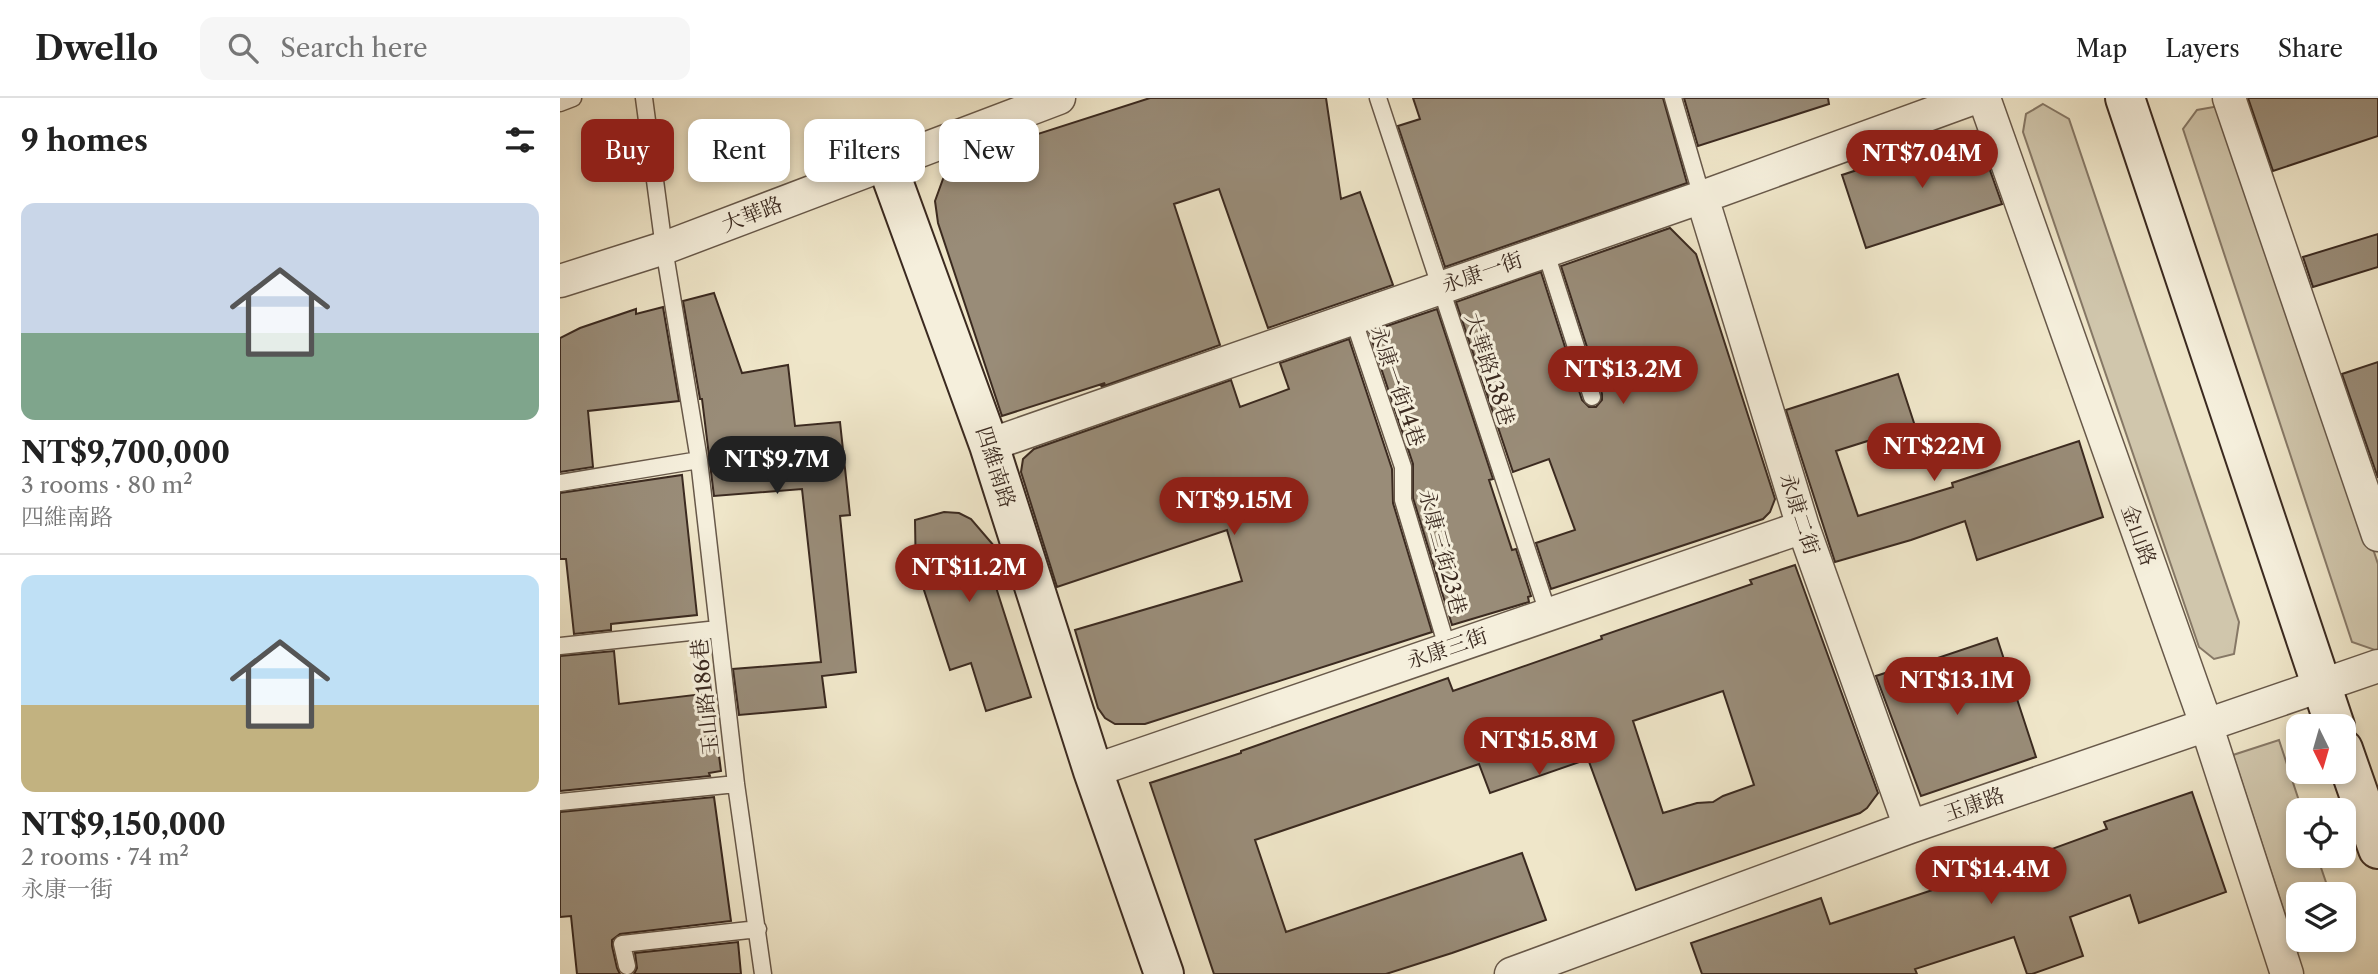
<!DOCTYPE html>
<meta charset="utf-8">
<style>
:root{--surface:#fff;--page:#f6f6f6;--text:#222;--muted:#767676;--line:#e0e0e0;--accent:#8f2418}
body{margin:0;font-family:"Libre Caslon Text","Noto Serif TC",serif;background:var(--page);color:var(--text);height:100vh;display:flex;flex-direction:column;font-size:26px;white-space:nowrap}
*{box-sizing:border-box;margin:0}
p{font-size:23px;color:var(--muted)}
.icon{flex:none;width:38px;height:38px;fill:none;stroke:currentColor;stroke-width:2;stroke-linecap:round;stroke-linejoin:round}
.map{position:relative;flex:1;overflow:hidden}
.drawer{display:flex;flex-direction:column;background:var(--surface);width:560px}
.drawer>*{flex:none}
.banner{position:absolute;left:21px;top:21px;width:665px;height:63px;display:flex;gap:14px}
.needle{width:46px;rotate:175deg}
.tools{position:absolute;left:1726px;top:616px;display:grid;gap:14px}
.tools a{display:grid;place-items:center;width:70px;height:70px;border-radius:14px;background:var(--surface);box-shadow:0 4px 10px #0003;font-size:35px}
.price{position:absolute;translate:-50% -60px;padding:0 16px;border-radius:24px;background:var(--accent);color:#fff;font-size:23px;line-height:46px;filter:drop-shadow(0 2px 4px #0008)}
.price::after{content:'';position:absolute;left:50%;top:42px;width:21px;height:16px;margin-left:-10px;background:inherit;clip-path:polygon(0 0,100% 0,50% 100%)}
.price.on{background:#222;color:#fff}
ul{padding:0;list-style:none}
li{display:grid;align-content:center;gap:14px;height:371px;padding:0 21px}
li+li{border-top:2px solid var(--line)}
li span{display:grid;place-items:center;height:217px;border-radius:14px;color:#555}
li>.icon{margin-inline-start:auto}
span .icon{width:126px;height:126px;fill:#fffc;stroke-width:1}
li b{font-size:30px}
h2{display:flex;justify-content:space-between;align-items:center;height:84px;padding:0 21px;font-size:30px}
.pill{padding:0 24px;border-radius:14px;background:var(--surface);box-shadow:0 4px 10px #0003;font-size:24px;line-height:63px}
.pill.on{background:var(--accent);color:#fff}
header{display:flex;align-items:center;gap:42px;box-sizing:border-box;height:98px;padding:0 35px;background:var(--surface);border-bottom:2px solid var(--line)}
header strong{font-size:33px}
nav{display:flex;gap:38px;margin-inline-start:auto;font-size:24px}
.search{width:490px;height:63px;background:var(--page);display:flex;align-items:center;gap:18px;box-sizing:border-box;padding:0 24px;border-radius:14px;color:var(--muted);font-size:26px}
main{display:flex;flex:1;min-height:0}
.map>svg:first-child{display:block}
.green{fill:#d0c6ac;stroke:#867866;stroke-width:2}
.building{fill:#998c78;stroke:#3b2a20;stroke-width:2;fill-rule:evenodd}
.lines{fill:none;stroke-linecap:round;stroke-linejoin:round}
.lane-casing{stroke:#68594a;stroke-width:19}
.street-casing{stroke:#68594a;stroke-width:35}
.secondary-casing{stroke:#3b2a20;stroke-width:42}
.lane{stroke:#f5efdc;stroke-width:16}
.street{stroke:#f5efdc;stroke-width:32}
.secondary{stroke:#f5efdc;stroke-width:38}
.labels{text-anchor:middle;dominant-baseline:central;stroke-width:6;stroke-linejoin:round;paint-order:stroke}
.street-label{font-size:21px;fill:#3b2a20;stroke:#f5efdc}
</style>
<header>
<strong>Dwello</strong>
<div class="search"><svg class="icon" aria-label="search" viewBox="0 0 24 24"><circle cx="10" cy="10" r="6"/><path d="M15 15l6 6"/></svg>Search here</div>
<nav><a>Map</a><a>Layers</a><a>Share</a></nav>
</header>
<main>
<section class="drawer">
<h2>9 homes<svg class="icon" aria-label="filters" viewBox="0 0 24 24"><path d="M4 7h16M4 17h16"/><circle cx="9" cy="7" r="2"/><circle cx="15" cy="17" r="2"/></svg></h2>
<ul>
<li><span style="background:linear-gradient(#c9d6e8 60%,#7fa58c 0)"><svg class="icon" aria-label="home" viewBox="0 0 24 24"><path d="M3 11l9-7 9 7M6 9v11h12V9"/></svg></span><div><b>NT$9,700,000</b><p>3 rooms · 80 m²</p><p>四維南路</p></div></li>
<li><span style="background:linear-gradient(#bfe0f5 60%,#c2b280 0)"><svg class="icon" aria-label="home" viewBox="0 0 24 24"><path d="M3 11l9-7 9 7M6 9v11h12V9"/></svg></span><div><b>NT$9,150,000</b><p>2 rooms · 74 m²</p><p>永康一街</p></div></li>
</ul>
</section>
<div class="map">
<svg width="1818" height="876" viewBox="0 0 1818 876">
<rect width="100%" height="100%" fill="#efe6c9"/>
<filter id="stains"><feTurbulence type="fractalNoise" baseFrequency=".00286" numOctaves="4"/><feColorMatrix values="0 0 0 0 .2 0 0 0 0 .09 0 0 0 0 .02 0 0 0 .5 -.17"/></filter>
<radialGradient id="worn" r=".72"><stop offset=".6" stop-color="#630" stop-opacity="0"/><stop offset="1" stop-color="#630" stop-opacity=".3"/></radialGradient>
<path class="green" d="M 1483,6 L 1509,21 L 1679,524 L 1674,556 L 1654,561 L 1639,549 L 1463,34 L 1466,16 Z
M 1659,8 L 1669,18 L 1818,466 L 1818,553 L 1792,544 L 1623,31 L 1637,12 Z
M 1719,642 L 1742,712 L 1738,712 L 1738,758 L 1757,758 L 1770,796 L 1738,796 L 1738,842 L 1774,842 L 1737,854 L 1673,657 Z"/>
<path class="building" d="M 590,0 L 766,0 L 781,101 L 800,94 L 833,187 L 708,230 L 659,91 L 614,106 L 660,247 L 541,289 L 545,285 L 442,318 L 378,125 L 375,103 L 383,81 L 392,67 L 453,44 Z
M 853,0 L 1103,0 L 1127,85 L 885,169 L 838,28 L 860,21 Z
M 1124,0 L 1268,0 L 1269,6 L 1138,48 Z
M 1688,0 L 1818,0 L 1818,38 L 1713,73 Z
M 1416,33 L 1442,106 L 1306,150 L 1282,77 Z
M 1110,130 L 1136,156 L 1215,401 L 1210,414 L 1203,421 L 991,491 L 976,445 L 1015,432 L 989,361 L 953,374 L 896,204 L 981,174 L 1022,302 L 1029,309 L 1036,309 L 1042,302 L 1042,296 L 1001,168 Z
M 1818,136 L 1818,169 L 1753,189 L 1743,159 Z
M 154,195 L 182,275 L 228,267 L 235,328 L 280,324 L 290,417 L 280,418 L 296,574 L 262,578 L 266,609 L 179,617 L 173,571 L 261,564 L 242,391 L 154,398 L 142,301 L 140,301 L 123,203 Z
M 103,209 L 119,303 L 28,313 L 33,369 L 0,374 L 0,240 L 20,230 L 76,211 L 76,216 Z
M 877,211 L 933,381 L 929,382 L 952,452 L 956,451 L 971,498 L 968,499 L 969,504 L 892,527 L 853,400 L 853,366 L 809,234 Z
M 789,241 L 832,371 L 833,405 L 872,534 L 585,626 L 555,626 L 545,620 L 538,610 L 515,532 L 682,483 L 667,432 L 497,489 L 461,374 L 463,361 L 474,351 L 671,282 L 680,309 L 729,291 L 720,265 Z
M 1818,264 L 1818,380 L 1782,276 Z
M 1338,276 L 1355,328 L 1276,353 L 1298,418 L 1393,389 L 1392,385 L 1519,343 L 1543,419 L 1417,462 L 1405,423 L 1351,442 L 1275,464 L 1226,312 Z
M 122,377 L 137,517 L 51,526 L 51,532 L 14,536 L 6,461 L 0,461 L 0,395 Z
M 384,414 L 399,415 L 411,421 L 441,456 L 447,476 L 433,480 L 471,599 L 426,613 L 411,565 L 390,572 L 361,483 L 356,484 L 355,422 Z
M 1235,467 L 1318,695 L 1307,710 L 1300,715 L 1076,792 L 1028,661 L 930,695 L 919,666 L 695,742 L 726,834 L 962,755 L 986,822 L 892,855 L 826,876 L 654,876 L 590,685 L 681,655 L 681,653 L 888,580 L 893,593 L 1042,541 L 1041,538 L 1192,486 L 1190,482 ZM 1163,593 L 1194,687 L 1163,698 L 1153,704 L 1137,705 L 1103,715 L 1073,623 Z
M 1437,540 L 1476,659 L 1361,698 L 1316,578 L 1353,566 L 1354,568 Z
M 54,553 L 59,606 L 151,595 L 161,673 L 149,675 L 150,678 L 0,693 L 0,558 Z
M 1632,694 L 1666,794 L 1579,825 L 1570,797 L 1510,819 L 1523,858 L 1472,876 L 1467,876 L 1454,839 L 1355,871 L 1357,876 L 1142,876 L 1131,845 L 1261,800 L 1270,826 L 1445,768 L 1547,731 L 1544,724 Z
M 154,699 L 171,823 L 60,836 L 52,842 L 52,848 L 57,870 L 60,876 L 17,876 L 11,818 L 0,819 L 0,714 Z
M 178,844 L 181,876 L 74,876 L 77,870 L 75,855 Z"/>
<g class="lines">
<defs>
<path id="lane" d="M 84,0 L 104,150 L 139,362 L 176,686 L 203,876
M 818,0 L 988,515
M 1113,0 L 1142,99
M 0,5 L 13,0
M 985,152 L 1032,299
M 793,220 L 843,369 L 843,402 L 887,549
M 0,385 L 139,362
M 0,548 L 158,531
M 0,704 L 176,686
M 67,868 L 62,846 L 198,831"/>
<path id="street" d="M 1424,0 L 1646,626 L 1727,876
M 1669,0 L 1818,437
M 1142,99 L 1243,429 L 1350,729
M 0,183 L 104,150 L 499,0
M 429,347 L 1142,99 L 1414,0
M 533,673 L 1243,429
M 951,876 L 1350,729 L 1818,568"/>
<path id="secondary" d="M 1565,0 L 1775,628
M 326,64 L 429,347 L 533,673 L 604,876
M 1783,651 L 1818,751"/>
</defs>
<use href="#lane" class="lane-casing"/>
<use href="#street" class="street-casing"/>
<use href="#secondary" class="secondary-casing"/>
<use href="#lane" class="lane"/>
<use href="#street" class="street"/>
<use href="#secondary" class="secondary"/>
</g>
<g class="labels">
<g class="street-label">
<text transform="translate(192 116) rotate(-21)">大華路</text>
<text transform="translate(922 174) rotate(-19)">永康一街</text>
<text transform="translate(930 271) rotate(72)">大華路138巷</text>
<text transform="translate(838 288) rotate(71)">永康一街14巷</text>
<text transform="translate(436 369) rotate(72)">四維南路</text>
<text transform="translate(1240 416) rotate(72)">永康二街</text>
<text transform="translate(1579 437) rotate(70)">金山路</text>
<text transform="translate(883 454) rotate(75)">永康三街23巷</text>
<text transform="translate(887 550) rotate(-19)">永康三街</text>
<text transform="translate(145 599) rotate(-96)">玉山路186巷</text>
<text transform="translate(1414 706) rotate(-19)">玉康路</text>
</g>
</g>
<rect width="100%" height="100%" filter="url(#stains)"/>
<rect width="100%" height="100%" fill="url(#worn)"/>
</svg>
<div class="tools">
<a><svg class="needle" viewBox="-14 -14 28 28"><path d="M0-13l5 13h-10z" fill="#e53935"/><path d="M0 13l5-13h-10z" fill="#767676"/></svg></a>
<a><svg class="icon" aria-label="locate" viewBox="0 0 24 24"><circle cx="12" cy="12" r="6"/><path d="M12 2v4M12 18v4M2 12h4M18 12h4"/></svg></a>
<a><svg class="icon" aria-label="layers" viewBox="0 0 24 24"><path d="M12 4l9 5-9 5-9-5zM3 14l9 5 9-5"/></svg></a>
</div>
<b class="price" style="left:1362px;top:92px">NT$7.04M</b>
<b class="price" style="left:1063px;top:308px">NT$13.2M</b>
<b class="price" style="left:1374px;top:385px">NT$22M</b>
<b class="price on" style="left:217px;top:398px">NT$9.7M</b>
<b class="price" style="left:674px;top:439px">NT$9.15M</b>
<b class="price" style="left:409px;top:506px">NT$11.2M</b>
<b class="price" style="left:1397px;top:619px">NT$13.1M</b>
<b class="price" style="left:979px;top:679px">NT$15.8M</b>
<b class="price" style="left:1431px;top:808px">NT$14.4M</b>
<div class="banner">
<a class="pill on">Buy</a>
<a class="pill">Rent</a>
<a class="pill">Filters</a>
<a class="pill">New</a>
</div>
</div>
</main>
